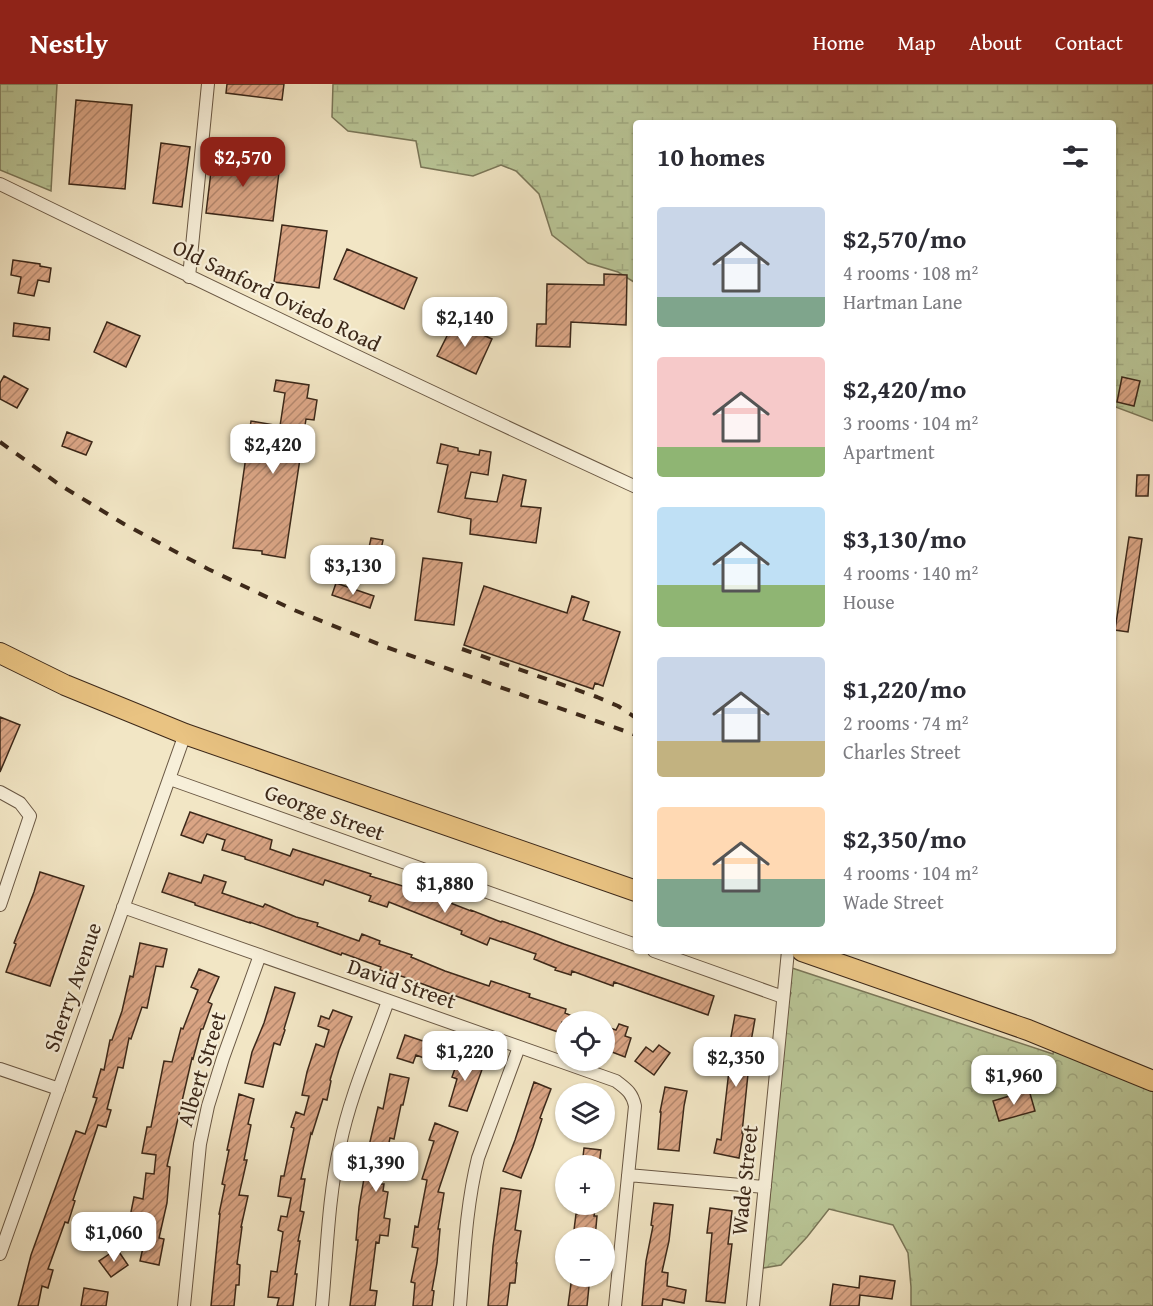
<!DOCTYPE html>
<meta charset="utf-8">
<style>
:root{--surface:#fff;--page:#f7f7f7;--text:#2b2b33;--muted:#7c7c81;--accent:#8f2418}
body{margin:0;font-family:"Gentium Book Plus",serif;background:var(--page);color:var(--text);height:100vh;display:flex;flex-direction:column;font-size:22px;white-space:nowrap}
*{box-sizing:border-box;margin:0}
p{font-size:20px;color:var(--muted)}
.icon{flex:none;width:33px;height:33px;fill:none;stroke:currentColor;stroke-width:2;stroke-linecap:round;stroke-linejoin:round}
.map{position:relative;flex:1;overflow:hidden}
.panel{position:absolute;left:633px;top:36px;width:483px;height:834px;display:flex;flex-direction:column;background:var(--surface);border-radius:6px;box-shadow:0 2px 4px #0004}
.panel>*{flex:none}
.buttons{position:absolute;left:555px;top:927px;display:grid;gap:12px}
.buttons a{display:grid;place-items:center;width:60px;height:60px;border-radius:50%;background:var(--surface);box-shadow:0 2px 4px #0004;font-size:30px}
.price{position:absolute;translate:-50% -51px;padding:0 14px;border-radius:12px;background:#fff;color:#222;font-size:20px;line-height:39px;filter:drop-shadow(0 2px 3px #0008)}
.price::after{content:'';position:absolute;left:50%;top:36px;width:18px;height:14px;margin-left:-9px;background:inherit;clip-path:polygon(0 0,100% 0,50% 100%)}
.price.on{background:var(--accent);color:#fff}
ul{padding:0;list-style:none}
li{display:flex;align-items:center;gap:18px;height:150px;padding:0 24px}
li span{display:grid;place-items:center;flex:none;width:168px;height:120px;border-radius:6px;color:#555}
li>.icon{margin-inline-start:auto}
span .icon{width:72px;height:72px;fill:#fffc;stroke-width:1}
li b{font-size:26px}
h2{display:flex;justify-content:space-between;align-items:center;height:72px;padding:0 24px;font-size:26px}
header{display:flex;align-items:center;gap:36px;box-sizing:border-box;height:84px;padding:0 30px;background:var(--accent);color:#fff}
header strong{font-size:28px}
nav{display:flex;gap:33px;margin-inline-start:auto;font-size:21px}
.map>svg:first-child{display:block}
.forest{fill:url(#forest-crowns);stroke:#7a7658;stroke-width:1.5}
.wetland{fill:url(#wetland-marsh);stroke:#7a7658;stroke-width:1.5}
.building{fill:url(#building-hatch);stroke:#3c2819;stroke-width:1.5}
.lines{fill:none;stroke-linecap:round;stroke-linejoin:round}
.minor-casing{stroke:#6a5844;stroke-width:14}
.primary-casing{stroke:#3c2819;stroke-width:22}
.minor{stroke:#f7efd9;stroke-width:12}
.primary{stroke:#e9c382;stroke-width:20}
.rail{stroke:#3c2819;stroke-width:4;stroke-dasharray:10 10;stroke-linecap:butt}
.labels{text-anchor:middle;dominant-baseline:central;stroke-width:4.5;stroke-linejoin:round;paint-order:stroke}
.street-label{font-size:22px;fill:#3c2819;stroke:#f7efd9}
</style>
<header>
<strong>Nestly</strong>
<nav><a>Home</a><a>Map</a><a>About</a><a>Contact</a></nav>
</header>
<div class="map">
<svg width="1153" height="1222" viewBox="0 0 1153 1222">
<defs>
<pattern id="forest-crowns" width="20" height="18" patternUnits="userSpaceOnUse" patternTransform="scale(1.5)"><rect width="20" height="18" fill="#b9c596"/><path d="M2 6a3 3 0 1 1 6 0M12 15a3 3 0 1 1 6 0" fill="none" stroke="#a0a981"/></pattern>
<pattern id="wetland-marsh" width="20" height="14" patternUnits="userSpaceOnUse" patternTransform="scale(1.5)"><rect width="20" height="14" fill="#b9c596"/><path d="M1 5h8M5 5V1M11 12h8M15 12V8" fill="none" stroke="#a0a981"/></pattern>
<pattern id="building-hatch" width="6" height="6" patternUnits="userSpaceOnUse" patternTransform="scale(1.5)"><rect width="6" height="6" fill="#daa585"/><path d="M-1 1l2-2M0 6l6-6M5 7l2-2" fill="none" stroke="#b2866c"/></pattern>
</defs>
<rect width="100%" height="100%" fill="#f2e6c5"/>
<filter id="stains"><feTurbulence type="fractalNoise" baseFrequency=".00333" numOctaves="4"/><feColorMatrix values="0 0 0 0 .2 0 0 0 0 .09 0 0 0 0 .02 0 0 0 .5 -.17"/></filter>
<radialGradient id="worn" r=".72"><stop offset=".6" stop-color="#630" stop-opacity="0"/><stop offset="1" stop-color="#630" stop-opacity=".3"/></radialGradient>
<path class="forest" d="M 792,884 L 1053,970 L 1054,964 L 1153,1005 L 1153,1222 L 911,1222 L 911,1203 L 908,1169 L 893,1141 L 829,1125 L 807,1153 L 781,1181 L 763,1184 L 789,914 L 791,909 L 790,908 Z"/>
<path class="wetland" d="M 0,0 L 57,0 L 51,107 L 0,86 Z
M 333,0 L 1153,0 L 1153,337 L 1113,322 L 1113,39 L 636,39 L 636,203 L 634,198 L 618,188 L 588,179 L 552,151 L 539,110 L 516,87 L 501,81 L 473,92 L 421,83 L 416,57 L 348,47 L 332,33 Z"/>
<path class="building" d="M 227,0 L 284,0 L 282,16 L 226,9 Z
M 76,16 L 132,21 L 125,105 L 69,100 Z
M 161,59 L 190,63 L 182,123 L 153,119 Z
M 213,71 L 280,80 L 273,137 L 206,129 Z
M 282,141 L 327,147 L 319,204 L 274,198 Z
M 347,165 L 417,194 L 404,225 L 334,195 Z
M 13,176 L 40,180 L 40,182 L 51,184 L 49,198 L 38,196 L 34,212 L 18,209 L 21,193 L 11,191 Z
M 604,190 L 627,191 L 626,241 L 571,238 L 570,263 L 536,262 L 537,240 L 546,240 L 547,200 L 604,201 Z
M 107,238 L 140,252 L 126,283 L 94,268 Z
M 454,238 L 492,255 L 476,290 L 437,272 Z
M 14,239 L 50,244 L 49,256 L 13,252 Z
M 4,292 L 28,305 L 17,324 L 0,315 L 0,299 Z
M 1122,293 L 1140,297 L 1134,322 L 1117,318 Z
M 276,296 L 309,301 L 307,314 L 317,316 L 314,336 L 306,335 L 285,474 L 262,470 L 262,467 L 233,464 L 251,337 L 280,342 L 285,309 L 274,307 Z
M 67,348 L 92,358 L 86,371 L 62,362 Z
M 441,360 L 458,364 L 458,367 L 479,371 L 480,366 L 491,368 L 488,391 L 471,388 L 465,414 L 497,418 L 503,391 L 526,396 L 521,422 L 541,424 L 536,459 L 470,450 L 471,435 L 438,428 L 448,381 L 437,379 Z
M 1137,391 L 1149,391 L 1148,412 L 1136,412 Z
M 1129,453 L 1142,455 L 1128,548 L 1115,546 Z
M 371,454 L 383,456 L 378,480 L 366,478 Z
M 423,474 L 462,479 L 454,541 L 415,536 Z
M 336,499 L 374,512 L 370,524 L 332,511 Z
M 484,502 L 567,529 L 572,512 L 589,518 L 583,536 L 620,548 L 603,602 L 595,599 L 593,605 L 464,561 Z
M 0,633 L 20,641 L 0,688 Z
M 190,728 L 272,756 L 270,765 L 290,772 L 293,765 L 340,780 L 371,790 L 370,792 L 409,804 L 409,803 L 439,816 L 440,815 L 471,827 L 471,826 L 501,838 L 502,837 L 535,849 L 564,860 L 714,912 L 708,931 L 614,898 L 613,902 L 572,887 L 571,891 L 555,886 L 556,884 L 534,875 L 536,870 L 490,854 L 487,861 L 461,850 L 462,847 L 389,818 L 387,823 L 369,817 L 371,812 L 325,796 L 323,801 L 245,775 L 245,773 L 222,766 L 225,756 L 207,750 L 203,759 L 181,751 Z
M 40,788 L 84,802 L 50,902 L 6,888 L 16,860 L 14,859 L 34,808 Z
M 169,789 L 201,799 L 204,791 L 226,798 L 222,809 L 263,823 L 265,820 L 296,833 L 318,839 L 317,842 L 359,857 L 362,850 L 380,857 L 379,860 L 412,871 L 411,873 L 445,887 L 489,902 L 491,897 L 530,910 L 529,913 L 566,925 L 565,929 L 586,938 L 562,938 L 558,948 L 436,905 L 404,893 L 380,886 L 381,883 L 342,869 L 341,871 L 250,838 L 250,839 L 195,821 L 195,819 L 162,808 Z
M 140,859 L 167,865 L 163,883 L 156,882 L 147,924 L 142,923 L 131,955 L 129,954 L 123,984 L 118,983 L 107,1025 L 111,1026 L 106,1043 L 98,1041 L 73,1116 L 75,1117 L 68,1139 L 65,1138 L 48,1185 L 53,1186 L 48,1204 L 42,1202 L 38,1222 L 18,1222 L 31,1171 L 76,1047 L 85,1050 L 97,1014 L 93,1013 L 101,985 L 104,986 L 110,956 L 112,956 L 122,927 L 130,892 L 133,893 Z
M 199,885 L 219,893 L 208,918 L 212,920 L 203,945 L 201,945 L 193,975 L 192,974 L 167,1082 L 170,1083 L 167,1119 L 159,1154 L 164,1155 L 159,1181 L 140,1177 L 149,1137 L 130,1133 L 134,1113 L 143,1115 L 146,1089 L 154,1090 L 156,1071 L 142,1069 L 147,1043 L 151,1043 L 164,977 L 172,978 L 181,944 L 183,945 L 198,906 L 191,903 Z
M 275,903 L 295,909 L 284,945 L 285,946 L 280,961 L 274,959 L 263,1003 L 245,999 L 252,968 L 264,939 Z
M 333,926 L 352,933 L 339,966 L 330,996 L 331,997 L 327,1016 L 323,1015 L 312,1050 L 311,1049 L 301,1095 L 305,1095 L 300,1127 L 304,1128 L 298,1157 L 300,1157 L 295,1190 L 297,1190 L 293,1222 L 277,1222 L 279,1214 L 268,1213 L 271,1187 L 277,1188 L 283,1148 L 278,1146 L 281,1132 L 287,1133 L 291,1114 L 278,1112 L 281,1092 L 284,1092 L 294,1044 L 291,1043 L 296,1028 L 304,1031 L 309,1012 L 302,1011 L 307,988 L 316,960 L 324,963 L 329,946 L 318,942 L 321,932 L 329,935 Z
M 735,931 L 755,935 L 747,980 L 749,980 L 742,1049 L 743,1050 L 739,1074 L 714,1069 L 717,1055 L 721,1056 L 731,969 L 728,969 Z
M 619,940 L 628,943 L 625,952 L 631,954 L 625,973 L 604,965 L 604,951 L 607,943 L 616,946 Z
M 405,951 L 429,959 L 424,974 L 416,971 L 413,979 L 397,974 Z
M 659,961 L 670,969 L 654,991 L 635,977 L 646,963 L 653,968 Z
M 460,970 L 484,980 L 467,1027 L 449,1022 L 457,995 L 452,993 Z
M 390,990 L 409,994 L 403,1021 L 401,1021 L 394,1055 L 390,1054 L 380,1100 L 384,1100 L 383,1107 L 388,1108 L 384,1134 L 390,1135 L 388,1152 L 380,1151 L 379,1159 L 376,1158 L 370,1206 L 377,1207 L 375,1222 L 350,1222 L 358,1156 L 356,1156 L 359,1123 L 365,1089 L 363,1088 L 378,1023 L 383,1025 Z
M 534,998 L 551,1005 L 540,1034 L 542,1035 L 533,1063 L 521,1094 L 503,1087 L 515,1056 Z
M 665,1003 L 687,1007 L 684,1022 L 679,1067 L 658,1065 L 661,1028 L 660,1028 Z
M 1029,1006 L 1035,1027 L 999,1037 L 993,1017 Z
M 239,1010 L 254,1015 L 248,1040 L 251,1041 L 244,1076 L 247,1076 L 239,1111 L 248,1112 L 241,1143 L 242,1143 L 237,1180 L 240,1181 L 239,1201 L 236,1201 L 234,1222 L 211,1222 L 220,1130 L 219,1130 L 225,1101 L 222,1100 L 229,1066 L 227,1066 Z
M 435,1039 L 458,1048 L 438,1108 L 444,1109 L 438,1145 L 440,1145 L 437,1179 L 432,1206 L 434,1207 L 432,1222 L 413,1222 L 415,1199 L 411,1198 L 418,1164 L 412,1163 L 415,1142 L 418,1143 L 427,1096 L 422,1095 L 434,1057 L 429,1056 Z
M 584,1064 L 601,1066 L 599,1082 L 582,1082 Z
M 501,1104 L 521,1107 L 515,1146 L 521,1147 L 516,1179 L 517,1179 L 515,1199 L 510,1199 L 507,1222 L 488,1222 L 493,1162 Z
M 654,1119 L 673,1121 L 669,1157 L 662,1188 L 668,1189 L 667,1202 L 686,1206 L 684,1219 L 663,1215 L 662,1222 L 642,1222 L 646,1177 L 653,1142 L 651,1141 Z
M 578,1120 L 596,1120 L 594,1132 L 597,1132 L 595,1154 L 573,1154 L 576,1130 L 577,1130 Z
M 710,1124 L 732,1127 L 728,1160 L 732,1160 L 725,1219 L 706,1217 L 712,1149 L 707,1149 Z
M 117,1165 L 128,1181 L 111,1193 L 99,1177 Z
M 572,1192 L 590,1192 L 587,1222 L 568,1222 Z
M 860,1192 L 895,1197 L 892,1215 L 860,1211 L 859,1222 L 830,1222 L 833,1200 L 859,1204 Z
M 84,1204 L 108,1208 L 106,1222 L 81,1222 Z"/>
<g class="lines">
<defs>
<path id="minor" d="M 0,100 C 211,203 423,305 636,403
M 189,193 L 208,0
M 170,695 L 636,861
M 0,708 L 20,719 L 30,732 L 0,821
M 123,823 L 616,997 C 626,1005 632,1008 635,1022 L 615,1222
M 654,867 L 783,913
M 0,985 L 59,1005
M 628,1091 L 765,1103
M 0,1170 L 185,650
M 184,1222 L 200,1060 L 208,1022 L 223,974 L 260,871
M 322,1222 C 327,1169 328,1114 340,1061 C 350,1012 371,965 388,917
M 460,1222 C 464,1173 466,1122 478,1074 L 519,963
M 753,1222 L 788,867"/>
<path id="primary" d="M 0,569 L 65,601 L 185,650 L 636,807
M 802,867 L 1028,946 L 1153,997"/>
</defs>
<use href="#minor" class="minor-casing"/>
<use href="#primary" class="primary-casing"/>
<use href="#minor" class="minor"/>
<use href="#primary" class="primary"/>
<path class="rail" d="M 0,358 L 60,401 L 124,440 L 208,485 L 294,526 L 386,563 L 636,651
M 462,565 L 597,613 L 618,622 L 636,634"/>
</g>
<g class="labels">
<g class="street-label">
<text transform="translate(277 211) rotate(26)">Old Sanford Oviedo Road</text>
<text transform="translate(325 728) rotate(20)">George Street</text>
<text transform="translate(402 899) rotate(19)">David Street</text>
<text transform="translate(72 903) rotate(-71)">Sherry Avenue</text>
<text transform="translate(201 985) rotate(-73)">Albert Street</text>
<text transform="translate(744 1096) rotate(-84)">Wade Street</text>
</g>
</g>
<rect width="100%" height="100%" filter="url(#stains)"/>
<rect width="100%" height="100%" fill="url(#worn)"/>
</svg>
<div class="buttons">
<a><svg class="icon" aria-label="locate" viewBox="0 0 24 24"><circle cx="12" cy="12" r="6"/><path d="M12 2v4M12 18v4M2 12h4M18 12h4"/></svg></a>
<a><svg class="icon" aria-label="layers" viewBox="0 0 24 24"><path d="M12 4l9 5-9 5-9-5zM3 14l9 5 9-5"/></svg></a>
<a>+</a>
<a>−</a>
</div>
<b class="price on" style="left:243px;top:104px">$2,570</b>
<b class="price" style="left:465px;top:264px">$2,140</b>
<b class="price" style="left:273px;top:391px">$2,420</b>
<b class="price" style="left:353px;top:512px">$3,130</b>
<b class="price" style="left:445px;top:830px">$1,880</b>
<b class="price" style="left:465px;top:998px">$1,220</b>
<b class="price" style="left:736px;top:1004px">$2,350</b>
<b class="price" style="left:1014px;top:1022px">$1,960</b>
<b class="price" style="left:376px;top:1109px">$1,390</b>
<b class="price" style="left:114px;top:1179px">$1,060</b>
<section class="panel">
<h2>10 homes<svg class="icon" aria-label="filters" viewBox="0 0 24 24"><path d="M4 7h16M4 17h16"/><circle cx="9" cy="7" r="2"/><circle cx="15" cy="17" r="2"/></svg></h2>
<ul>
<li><span style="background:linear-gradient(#c9d6e8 75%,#7fa58c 0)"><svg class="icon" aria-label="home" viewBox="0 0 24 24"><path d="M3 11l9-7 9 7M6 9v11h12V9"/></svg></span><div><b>$2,570/mo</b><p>4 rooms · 108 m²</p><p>Hartman Lane</p></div></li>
<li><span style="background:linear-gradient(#f6c9c9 75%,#8fb573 0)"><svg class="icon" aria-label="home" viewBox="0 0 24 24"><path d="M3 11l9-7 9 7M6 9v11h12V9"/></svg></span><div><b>$2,420/mo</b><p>3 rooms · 104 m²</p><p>Apartment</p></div></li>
<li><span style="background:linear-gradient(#bfe0f5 65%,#8fb573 0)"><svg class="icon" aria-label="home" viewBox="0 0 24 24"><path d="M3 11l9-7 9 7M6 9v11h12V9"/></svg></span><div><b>$3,130/mo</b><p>4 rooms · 140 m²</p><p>House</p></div></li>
<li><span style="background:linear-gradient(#c9d6e8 70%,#c2b280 0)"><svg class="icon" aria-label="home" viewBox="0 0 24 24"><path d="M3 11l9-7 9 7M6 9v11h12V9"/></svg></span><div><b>$1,220/mo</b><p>2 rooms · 74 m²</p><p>Charles Street</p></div></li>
<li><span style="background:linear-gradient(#ffd9b3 60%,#7fa58c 0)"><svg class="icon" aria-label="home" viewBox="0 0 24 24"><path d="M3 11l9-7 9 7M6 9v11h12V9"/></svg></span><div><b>$2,350/mo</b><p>4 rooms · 104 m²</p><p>Wade Street</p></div></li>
</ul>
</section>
</div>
